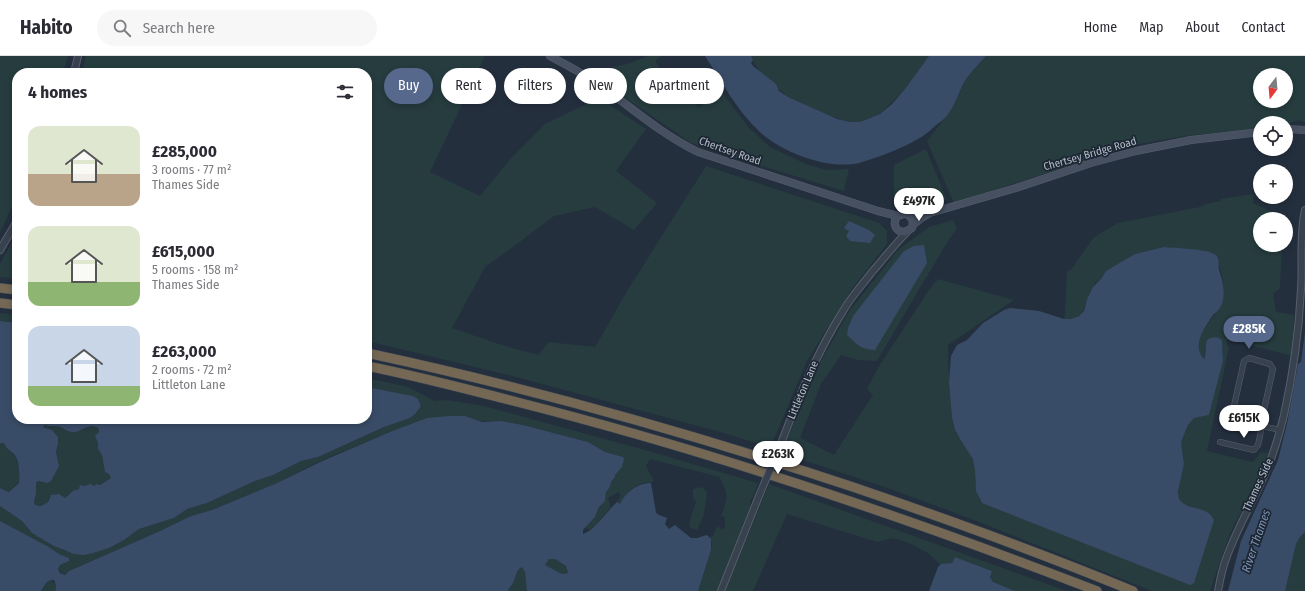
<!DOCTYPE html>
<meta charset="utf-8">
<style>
:root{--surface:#fff;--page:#f7f7f7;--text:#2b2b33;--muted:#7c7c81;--line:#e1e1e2;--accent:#56698c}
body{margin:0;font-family:"Fira Sans Condensed",sans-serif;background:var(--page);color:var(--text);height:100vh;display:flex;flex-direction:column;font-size:15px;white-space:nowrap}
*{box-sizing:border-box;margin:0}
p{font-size:13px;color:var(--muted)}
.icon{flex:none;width:22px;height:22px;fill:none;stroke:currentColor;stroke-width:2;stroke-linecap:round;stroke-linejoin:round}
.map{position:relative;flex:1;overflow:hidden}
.panel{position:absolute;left:12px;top:12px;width:360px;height:356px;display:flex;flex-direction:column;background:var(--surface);border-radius:16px;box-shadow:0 2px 6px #0003}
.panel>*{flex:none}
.hud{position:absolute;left:384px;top:12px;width:380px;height:36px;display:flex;gap:8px}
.needle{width:26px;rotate:196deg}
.controls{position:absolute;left:1253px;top:12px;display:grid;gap:8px}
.controls a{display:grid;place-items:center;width:40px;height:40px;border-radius:50%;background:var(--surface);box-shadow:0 2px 6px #0003;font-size:20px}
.price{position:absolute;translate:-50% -34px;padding:0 9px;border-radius:14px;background:#fff;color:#222;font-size:13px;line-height:26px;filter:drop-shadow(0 1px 2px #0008)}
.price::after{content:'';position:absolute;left:50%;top:24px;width:12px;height:9px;margin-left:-6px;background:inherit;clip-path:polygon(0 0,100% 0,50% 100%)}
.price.on{background:var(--accent);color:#fff}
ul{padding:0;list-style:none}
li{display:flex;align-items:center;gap:12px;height:100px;padding:0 16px}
li span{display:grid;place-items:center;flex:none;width:112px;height:80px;border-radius:12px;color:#555}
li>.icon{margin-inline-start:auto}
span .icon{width:48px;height:48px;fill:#fffc;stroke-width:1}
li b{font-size:17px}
h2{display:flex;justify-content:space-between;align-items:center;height:48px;padding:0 16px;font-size:17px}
.chip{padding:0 14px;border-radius:18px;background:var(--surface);box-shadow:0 2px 6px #0003;font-size:14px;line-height:36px}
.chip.on{background:var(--accent);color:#fff}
header{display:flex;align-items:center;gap:24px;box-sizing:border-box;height:56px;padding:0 20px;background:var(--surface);border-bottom:1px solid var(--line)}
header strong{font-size:19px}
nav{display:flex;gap:22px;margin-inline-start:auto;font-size:14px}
.search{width:280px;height:36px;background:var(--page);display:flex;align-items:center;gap:10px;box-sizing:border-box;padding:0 14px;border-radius:22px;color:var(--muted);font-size:15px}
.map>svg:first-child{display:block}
.green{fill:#263c3f;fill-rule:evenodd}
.water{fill:#394c67;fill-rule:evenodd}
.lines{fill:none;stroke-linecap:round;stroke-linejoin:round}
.minor-casing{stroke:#565f6c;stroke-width:6}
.tertiary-casing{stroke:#565f6c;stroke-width:8}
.secondary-casing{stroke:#565f6c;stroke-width:8}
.motorway-casing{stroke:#434c59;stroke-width:10}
.minor{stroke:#38414e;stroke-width:5}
.tertiary{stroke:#38414e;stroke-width:6}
.secondary{stroke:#465061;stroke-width:7}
.motorway{stroke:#746855;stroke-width:9}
.tertiary-bridge-casing{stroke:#565f6c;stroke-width:8;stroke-linecap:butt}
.tertiary-bridge{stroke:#38414e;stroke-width:6}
.labels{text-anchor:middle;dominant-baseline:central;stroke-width:3.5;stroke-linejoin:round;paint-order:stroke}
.street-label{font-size:11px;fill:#b4bcc9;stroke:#1d2633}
.water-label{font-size:12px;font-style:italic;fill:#7c92b1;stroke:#1d2633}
</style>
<header>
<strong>Habito</strong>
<div class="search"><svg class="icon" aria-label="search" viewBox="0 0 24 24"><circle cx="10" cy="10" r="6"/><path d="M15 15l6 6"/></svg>Search here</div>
<nav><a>Home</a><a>Map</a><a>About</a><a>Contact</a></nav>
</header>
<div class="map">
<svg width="1305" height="535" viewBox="0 0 1305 535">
<rect width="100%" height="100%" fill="#242f3e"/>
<path class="green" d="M 0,0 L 68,0 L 63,17 L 17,17 L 17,140 L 0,177 Z
M 86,0 L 485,0 L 430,116 L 480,140 L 511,102 L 545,68 L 599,42 L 646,73 L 616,115 L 657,147 L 634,174 L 595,151 L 554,160 L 521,185 L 485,211 L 452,272 L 508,291 L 539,299 L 548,286 L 595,291 L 629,232 L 706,110 L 879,167 L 887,175 L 887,188 L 851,234 L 807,305 L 772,388 L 763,389 L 720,376 L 520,322 L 367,285 L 367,17 L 81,17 Z
M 648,0 L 661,0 L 655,5 L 677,38 L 684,33 L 698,52 L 721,35 L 749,72 L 770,91 L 806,108 L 827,114 L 849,113 L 844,135 L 729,100 L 691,87 L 601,25 L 607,16 L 613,11 L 627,8 Z
M 750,0 L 929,0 L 905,33 L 880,58 L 860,66 L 850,66 L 826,59 L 788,41 L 760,17 Z
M 986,0 L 1305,0 L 1305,66 L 1298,64 L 1286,69 L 1286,67 L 1260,67 L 1260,72 L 1186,80 L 1133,89 L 954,147 L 927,85 L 951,54 L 966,23 ZM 1260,19 L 1286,19 L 1286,45 L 1260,45 Z
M 926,93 L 947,144 L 908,152 L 894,151 L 894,109 Z
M 1253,138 L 1253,147 L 1283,161 L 1283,163 L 1260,163 L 1260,189 L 1282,189 L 1280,232 L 1273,238 L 1276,256 L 1294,259 L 1292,300 L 1227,283 L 1227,289 L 1229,291 L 1207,395 L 1253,406 L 1261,396 L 1268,397 L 1256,428 L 1230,477 L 1210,535 L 1152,535 L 974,464 L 885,431 L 781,397 L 820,307 L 849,255 L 899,193 L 929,171 L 953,164 L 957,172 L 943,193 L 877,305 L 857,304 L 841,299 L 821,328 L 800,382 L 834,399 L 873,339 L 867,333 L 879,310 L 929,234 L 938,223 L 1014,244 L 948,289 C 948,308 949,326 951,344 C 952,355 951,365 955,374 C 959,385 969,393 973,403 C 979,418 971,431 982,447 L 1214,462 C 1205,452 1191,453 1180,446 L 1179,443 L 1178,436 L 1184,408 L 1181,386 L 1190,365 L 1194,362 L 1209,359 L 1223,305 L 1222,284 L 1205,292 L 1204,303 C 1189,287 1209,267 1218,254 C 1221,250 1224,241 1224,236 C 1225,224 1219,211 1216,199 L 1211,197 L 1194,194 L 1164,191 L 1135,198 L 1116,209 L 1106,215 L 1101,223 L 1095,227 L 1087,243 L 1082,258 L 1071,263 L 1064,263 L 1065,257 L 1067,214 L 1070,215 L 1094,181 L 1118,167 L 1200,151 L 1206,148 L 1221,145 L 1221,143 Z
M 17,177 L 17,223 L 0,221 L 0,208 Z
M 0,257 L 17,259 L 17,267 L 0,265 Z
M 367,322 L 408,331 L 435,345 L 447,344 L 484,350 L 645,394 L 758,427 L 753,441 L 750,444 L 750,451 L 717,535 L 698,535 L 711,494 L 712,489 L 710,481 L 713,480 L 717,470 L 721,473 L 725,472 L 725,461 L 721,460 C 728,443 729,437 719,421 L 650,403 L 646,410 L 654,425 C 651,427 648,426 644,427 C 633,430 625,438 620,448 L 617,446 L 621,439 L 618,436 L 608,442 L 611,451 L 596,469 L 589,474 L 585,471 L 595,461 L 599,451 L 605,445 L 606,436 L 610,431 L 611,426 L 615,421 L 614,419 L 623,401 L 605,396 L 588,386 L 523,369 L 501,365 L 479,365 L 390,376 L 320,405 L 277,427 L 212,454 L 191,460 L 160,475 L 69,515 L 64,519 L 58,513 L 60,509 L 69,505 L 69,502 L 59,498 L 49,491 L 0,465 L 0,450 L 22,465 L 29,474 L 64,495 L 109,492 L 124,484 L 139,473 L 174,462 L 187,453 L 207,447 L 255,425 L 273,419 L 301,405 L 318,401 L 384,371 L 410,362 L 421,350 L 418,343 L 413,340 L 367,331 Z
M 45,369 C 49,371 55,369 60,371 C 65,374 71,377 78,375 C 85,374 91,367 98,372 L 99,376 L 96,382 L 99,387 L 98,393 L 102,399 L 105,416 L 109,418 L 111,422 C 102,427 92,435 81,428 L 80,433 L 69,438 L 65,442 L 63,442 L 61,439 L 49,441 L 48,446 L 41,450 L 35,449 L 34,446 L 36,438 L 36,427 L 38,425 L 43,427 L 59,410 L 56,396 L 58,388 L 50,373 L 43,371 Z
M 4,386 L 9,394 L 16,401 L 20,418 L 19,426 L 9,436 L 6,435 L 0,432 L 0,387 Z
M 769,428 L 1067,535 L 1015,535 L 993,526 L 990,521 L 992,515 L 955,501 L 952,507 L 941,509 L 928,497 L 909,487 L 893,482 L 877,486 L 787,458 L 753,535 L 725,535 Z
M 702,431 L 707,436 L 704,459 L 697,474 L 690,472 L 689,467 L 696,446 L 693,442 L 693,433 Z
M 1305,476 L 1305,535 L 1284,535 L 1296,488 L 1300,481 Z
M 549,503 L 555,503 L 566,510 L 568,517 L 562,518 L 545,509 Z
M 522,511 L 525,516 L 527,535 L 508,535 L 509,532 C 516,527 514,515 522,511 Z
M 50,523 L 54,527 L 56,527 L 56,532 L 55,535 L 41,535 Z"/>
<path class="water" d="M 705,0 L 751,0 L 753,4 L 751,7 L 753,10 L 776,28 L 779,35 L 788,41 L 837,63 L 850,66 L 860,66 L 880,58 L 892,48 L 905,33 L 929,0 L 986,0 C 979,8 972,15 966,23 C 958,36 955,52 944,63 C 937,68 930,75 923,80 C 906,91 877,102 859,107 C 828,114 783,97 760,76 C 737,55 722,26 705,0 Z
M 849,165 L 869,174 L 875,179 L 870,187 L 850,185 L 846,180 L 849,175 L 844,172 Z
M 924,189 L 927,207 L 875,294 C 860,293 858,289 847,279 L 848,272 L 853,260 L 904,195 L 914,190 Z
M 1164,191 C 1174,192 1209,193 1216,199 C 1220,203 1218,209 1219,214 C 1223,226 1227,239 1220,252 C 1218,255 1215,257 1213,259 C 1205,271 1191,290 1204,303 C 1206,300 1205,290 1207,284 C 1213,281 1216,280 1222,284 L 1223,305 L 1209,359 L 1194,362 L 1188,369 L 1181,386 L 1184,408 L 1178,436 L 1179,443 C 1186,455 1208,449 1214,464 L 1194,527 L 1190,529 L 982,447 L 976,435 L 975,414 L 973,403 L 960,383 L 955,374 L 952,362 L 949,326 L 951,300 L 957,289 L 967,284 L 983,267 L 1004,254 L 1010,252 L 1039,255 L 1064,263 L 1071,263 L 1079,260 L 1084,255 L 1087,243 L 1093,231 L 1101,223 L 1106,215 L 1116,209 L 1135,198 Z
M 0,265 L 17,267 L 17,363 L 367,363 L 367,331 L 413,340 L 418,343 L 421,350 L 415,358 L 410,362 L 384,371 L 318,401 L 301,405 L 273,419 L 255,425 L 207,447 L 187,453 L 174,462 L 139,473 L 124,484 L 109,492 L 93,497 L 84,499 L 74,498 L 54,490 L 32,477 L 22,465 L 0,450 L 0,432 L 6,435 L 9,436 L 19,427 C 20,422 19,406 16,401 C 13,395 6,394 4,387 L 0,387 ZM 45,369 C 49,371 56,369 60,371 C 66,374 68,376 75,376 C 83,375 90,367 98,372 L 99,376 L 95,380 L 98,387 L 98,393 L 102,399 L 105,416 L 109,418 L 111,422 L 100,429 L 97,428 L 94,430 L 90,428 L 85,430 L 80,429 L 79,433 L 73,435 L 65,442 L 59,438 L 51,439 L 48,446 L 41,450 L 35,449 L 34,446 L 36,438 L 36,427 L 38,425 L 47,427 L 51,425 L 59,410 L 56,396 L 58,388 L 58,381 L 52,374 L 43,371 Z
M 1305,276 L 1305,476 L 1300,481 L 1296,488 L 1285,535 L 1228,535 L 1241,485 L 1278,404 L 1287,368 L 1298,308 L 1301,306 Z
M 450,360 L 465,360 L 482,366 L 501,365 L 523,369 L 588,386 L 605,396 L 623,401 L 624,403 L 622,411 L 615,419 L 615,421 L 611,426 L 610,431 L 606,436 L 605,445 L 599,451 L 595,461 L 583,474 L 583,478 C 594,475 608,454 617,446 L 620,448 C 625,437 637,427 651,427 L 656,457 L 659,459 L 667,462 L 665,468 L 669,473 L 675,469 L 691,482 L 697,482 L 707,479 L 711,483 L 711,494 L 698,535 L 527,535 L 525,516 L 522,511 C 514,515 516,527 509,532 L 508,535 L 55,535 C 57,531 56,528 54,524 C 47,523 45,529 41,535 L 0,535 L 0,465 L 49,491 L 59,498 L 69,502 L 69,505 L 60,509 L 58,513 L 60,517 L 65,519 L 69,515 L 160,475 L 191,460 L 212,454 L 277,427 L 320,406 L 390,376 L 427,362 ZM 549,503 L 555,503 L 566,510 L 568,517 L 562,518 L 545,509 Z
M 955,501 L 992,515 L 990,521 L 993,526 L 1015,535 L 929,535 L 938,511 L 941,508 L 952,507 Z"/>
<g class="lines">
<defs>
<path id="minor" d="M 1262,363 C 1252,361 1237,361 1234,350 L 1244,305 L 1249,302 L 1270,308 L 1273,313 L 1262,363 L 1262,370 L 1280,374
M 1220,386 L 1254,394 L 1258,389 L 1262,370"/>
<path id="tertiary" d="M 74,17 L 78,0
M 0,194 L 17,165
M 780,390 C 798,343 816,298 843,255 C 851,241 862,229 872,216 C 884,202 895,188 908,175
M 721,535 L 759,440
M 1218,535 C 1220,524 1222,513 1226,503 C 1236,474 1252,448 1264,420 C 1273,400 1279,380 1284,359 C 1293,318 1299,275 1301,233 C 1303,207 1299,180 1305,154"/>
<path id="secondary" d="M 550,0 C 568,10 586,19 603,31 C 634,54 663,79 698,96 L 878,155 L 898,160
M 1286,73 L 1305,74
M 907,158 L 913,164 L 912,172 L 905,176 L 899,175 C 894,171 893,165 898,160 L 904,158 L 928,157
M 913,169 L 923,161 L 930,157 L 1016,132 L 1091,107 L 1136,95 L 1191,84 L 1260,76"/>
<path id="motorway" d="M 0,232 L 17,234
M 0,247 L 17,249
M 367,297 C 531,332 693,378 853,431 C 947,463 1041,497 1133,535
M 367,310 C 417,320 467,333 517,346 C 715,396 906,461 1097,535"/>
</defs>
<use href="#minor" class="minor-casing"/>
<use href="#tertiary" class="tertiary-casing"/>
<use href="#secondary" class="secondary-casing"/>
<use href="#motorway" class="motorway-casing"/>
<use href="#minor" class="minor"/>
<use href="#tertiary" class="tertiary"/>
<use href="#secondary" class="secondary"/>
<use href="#motorway" class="motorway"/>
<defs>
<path id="tertiary-bridge" d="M 759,440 L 780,390"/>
</defs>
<use href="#tertiary-bridge" class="tertiary-bridge-casing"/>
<use href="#tertiary-bridge" class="tertiary-bridge"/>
</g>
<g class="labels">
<g class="street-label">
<text transform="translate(730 95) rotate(19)">Chertsey Road</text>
<text transform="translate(1090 98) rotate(-16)">Chertsey Bridge Road</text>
<text transform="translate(803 334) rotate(-67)">Littleton Lane</text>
<text transform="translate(1258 429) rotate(-65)">Thames Side</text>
</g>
<g class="water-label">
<text transform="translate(1256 485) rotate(-71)">River Thames</text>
</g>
</g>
</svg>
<div class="controls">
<a><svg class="needle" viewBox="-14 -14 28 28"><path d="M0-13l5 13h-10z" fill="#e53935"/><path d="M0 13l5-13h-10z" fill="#7c7c81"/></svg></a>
<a><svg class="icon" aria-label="locate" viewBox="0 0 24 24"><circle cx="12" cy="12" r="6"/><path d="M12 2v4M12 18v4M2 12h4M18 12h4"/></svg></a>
<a>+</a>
<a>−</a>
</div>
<b class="price" style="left:919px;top:166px">£497K</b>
<b class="price on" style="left:1249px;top:294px">£285K</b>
<b class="price" style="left:1244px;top:383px">£615K</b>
<b class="price" style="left:778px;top:419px">£263K</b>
<div class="hud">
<a class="chip on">Buy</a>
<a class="chip">Rent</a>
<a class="chip">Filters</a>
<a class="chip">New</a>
<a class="chip">Apartment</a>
</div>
<section class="panel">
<h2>4 homes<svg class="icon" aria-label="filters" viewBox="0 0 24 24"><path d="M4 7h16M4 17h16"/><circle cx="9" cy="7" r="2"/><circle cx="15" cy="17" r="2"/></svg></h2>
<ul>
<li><span style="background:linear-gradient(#dfe7d0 60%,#b9a48a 0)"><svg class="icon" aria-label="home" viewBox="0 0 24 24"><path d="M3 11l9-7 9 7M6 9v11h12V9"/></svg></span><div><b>£285,000</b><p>3 rooms · 77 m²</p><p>Thames Side</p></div></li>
<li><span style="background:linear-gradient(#dfe7d0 70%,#8fb573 0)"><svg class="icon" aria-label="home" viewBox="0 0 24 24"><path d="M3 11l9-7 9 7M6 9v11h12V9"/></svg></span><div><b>£615,000</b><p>5 rooms · 158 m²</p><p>Thames Side</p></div></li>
<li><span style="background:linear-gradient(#c9d6e8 75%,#8fb573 0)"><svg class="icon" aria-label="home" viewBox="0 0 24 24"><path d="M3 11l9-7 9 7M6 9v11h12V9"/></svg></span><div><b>£263,000</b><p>2 rooms · 72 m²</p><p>Littleton Lane</p></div></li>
</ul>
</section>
</div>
